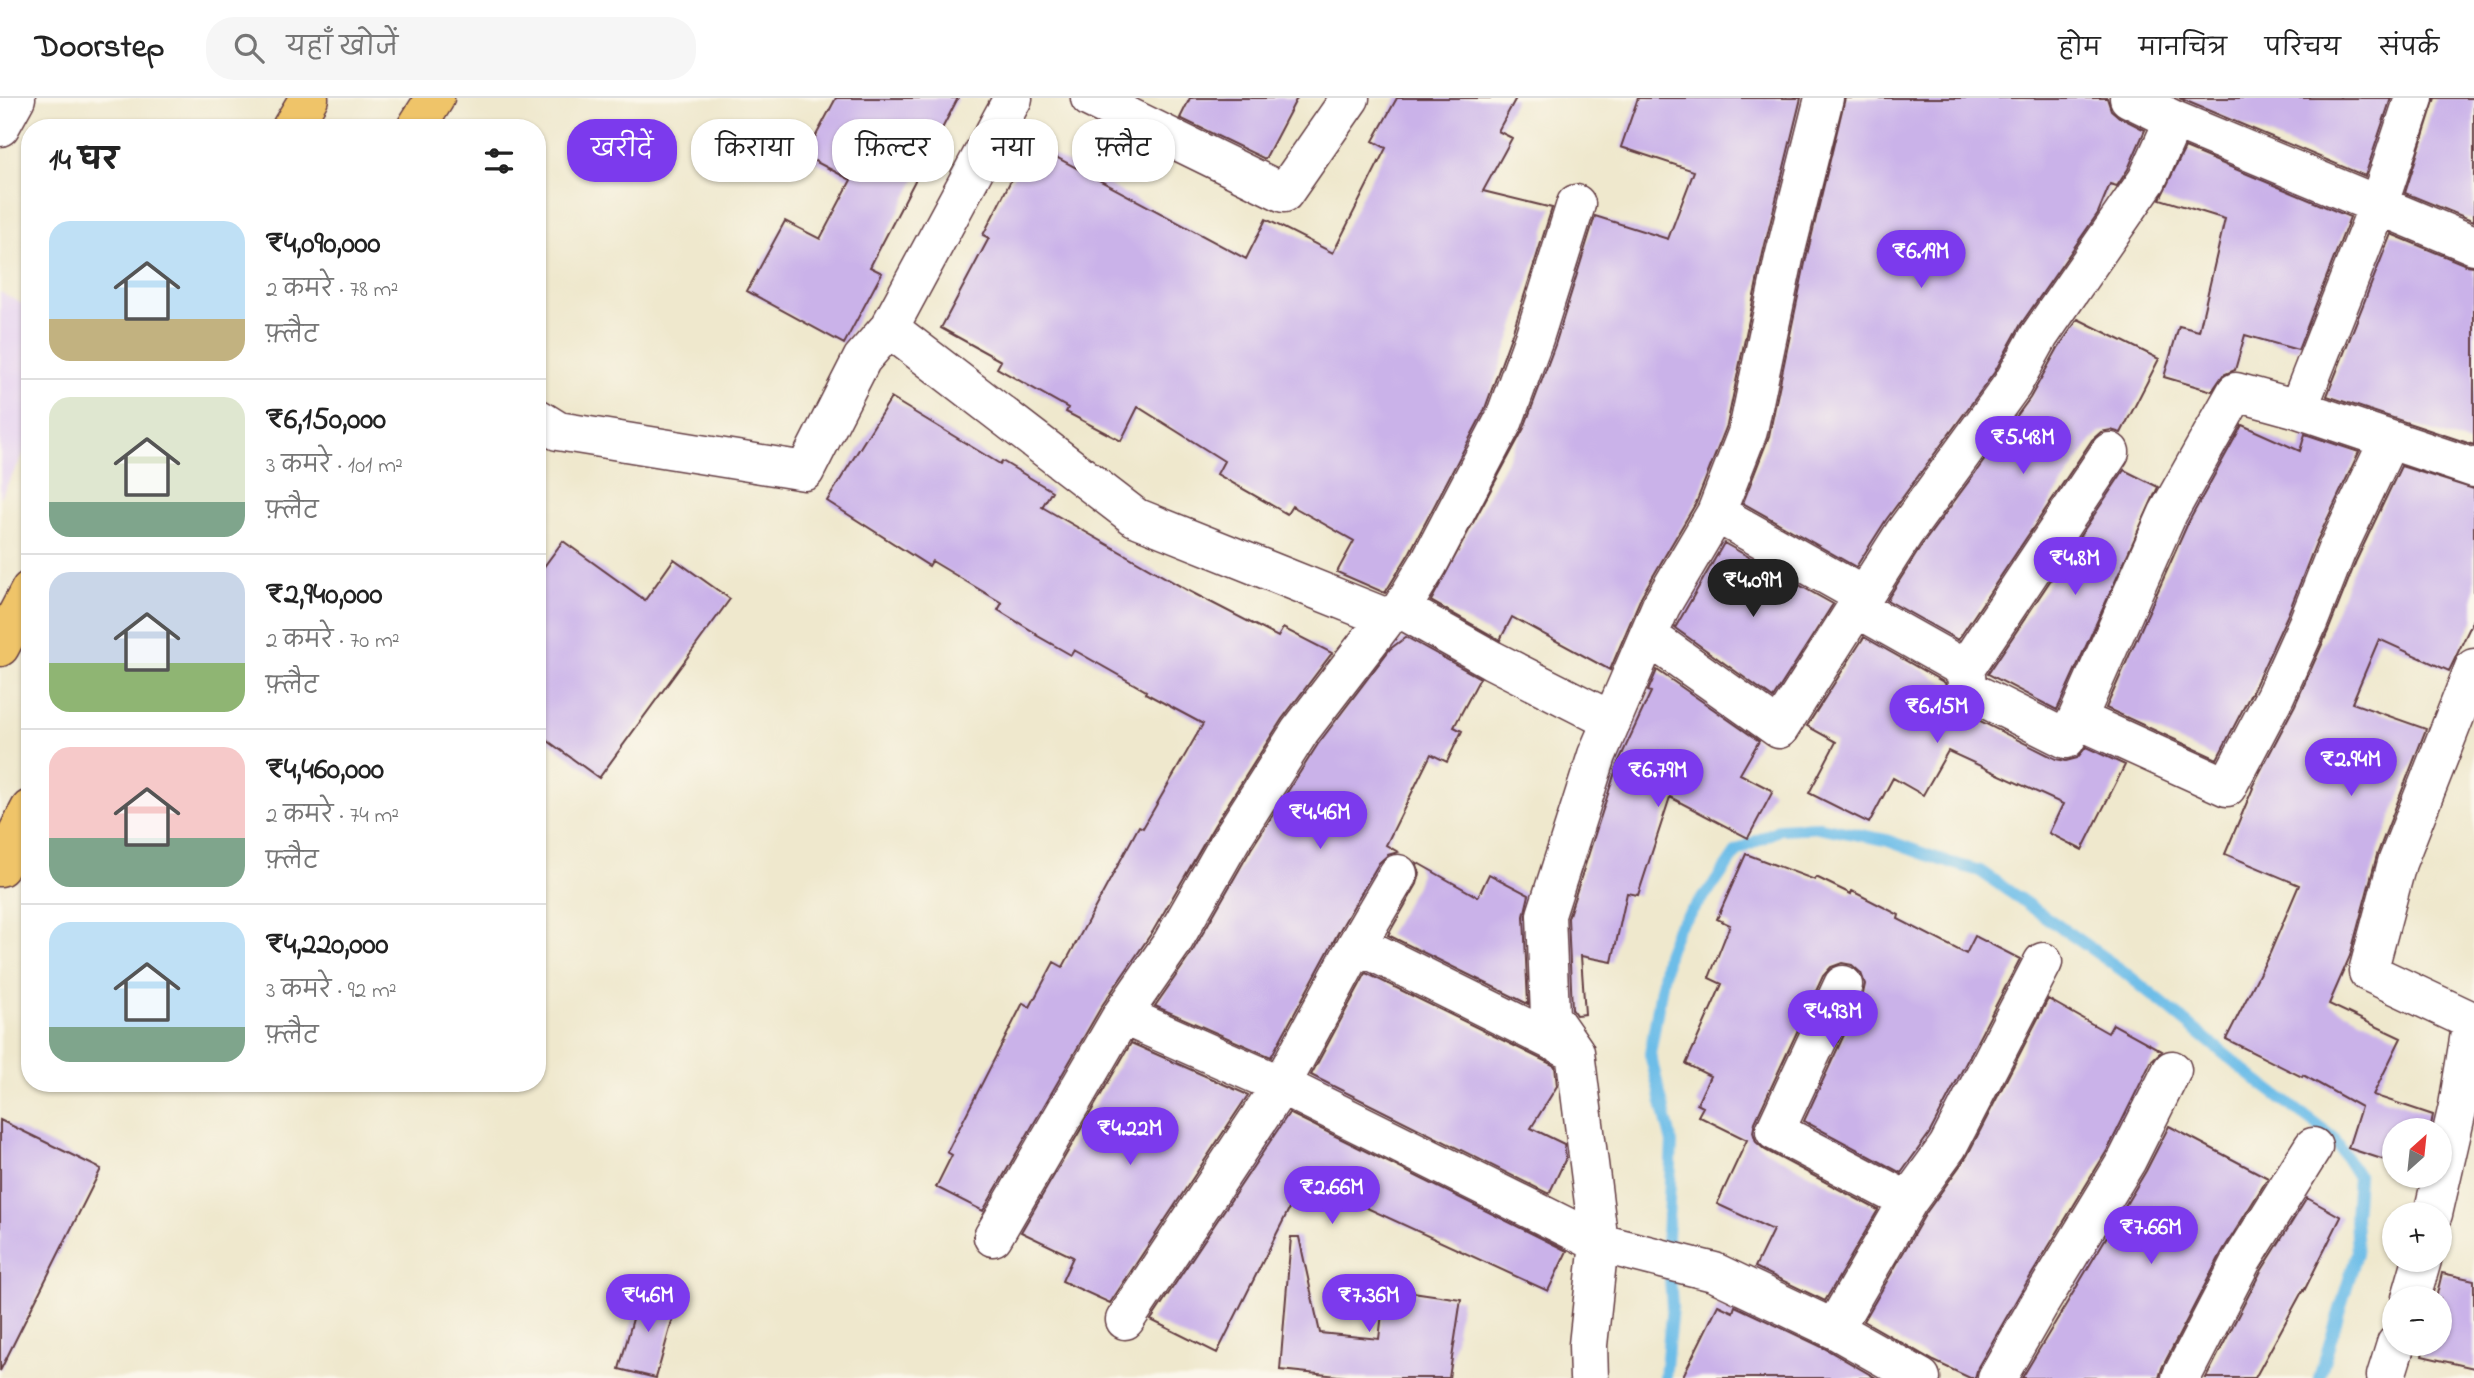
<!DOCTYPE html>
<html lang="hi">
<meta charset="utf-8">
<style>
:root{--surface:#fff;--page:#f6f6f6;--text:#222;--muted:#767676;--line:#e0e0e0;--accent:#7c3aed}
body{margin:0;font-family:"Indie Flower","Playpen Sans Deva",sans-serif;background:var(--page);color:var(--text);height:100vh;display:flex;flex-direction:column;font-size:26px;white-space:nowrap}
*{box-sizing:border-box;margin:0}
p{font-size:23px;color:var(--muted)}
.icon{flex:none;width:38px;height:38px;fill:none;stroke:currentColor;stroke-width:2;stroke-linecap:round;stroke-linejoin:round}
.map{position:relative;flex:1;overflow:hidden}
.details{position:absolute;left:21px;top:21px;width:525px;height:973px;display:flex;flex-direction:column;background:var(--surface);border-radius:28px;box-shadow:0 2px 5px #0004}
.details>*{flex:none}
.banner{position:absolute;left:567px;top:21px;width:665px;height:63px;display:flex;gap:14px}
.needle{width:46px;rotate:27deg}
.controls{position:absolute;left:2382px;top:1020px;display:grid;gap:14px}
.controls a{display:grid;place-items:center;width:70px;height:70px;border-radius:50%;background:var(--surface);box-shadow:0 2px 5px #0004;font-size:35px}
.price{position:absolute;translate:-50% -60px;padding:0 16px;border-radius:24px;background:var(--accent);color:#fff;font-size:23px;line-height:46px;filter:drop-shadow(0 2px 4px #0008)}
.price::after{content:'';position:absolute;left:50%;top:42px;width:21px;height:16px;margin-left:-10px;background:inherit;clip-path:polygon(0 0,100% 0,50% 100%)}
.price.active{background:#222;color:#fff}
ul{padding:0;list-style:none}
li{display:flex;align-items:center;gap:21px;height:175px;padding:0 28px}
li+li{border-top:2px solid var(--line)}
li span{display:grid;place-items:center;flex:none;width:196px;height:140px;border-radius:21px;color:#555}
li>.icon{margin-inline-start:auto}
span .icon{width:84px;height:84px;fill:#fffc;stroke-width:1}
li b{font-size:30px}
h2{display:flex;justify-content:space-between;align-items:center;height:84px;padding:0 28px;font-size:30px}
.pill{padding:0 24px;border-radius:28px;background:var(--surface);box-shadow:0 2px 5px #0004;font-size:24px;line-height:63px}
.pill.active{background:var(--accent);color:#fff}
header{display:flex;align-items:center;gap:42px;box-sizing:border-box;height:98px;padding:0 35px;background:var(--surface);border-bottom:2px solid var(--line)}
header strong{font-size:33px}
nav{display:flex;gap:38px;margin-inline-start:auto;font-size:24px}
.search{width:490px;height:63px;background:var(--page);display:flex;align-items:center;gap:18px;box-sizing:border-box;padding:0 24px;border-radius:28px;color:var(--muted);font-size:26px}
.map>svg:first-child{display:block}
.built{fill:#e6d3f0}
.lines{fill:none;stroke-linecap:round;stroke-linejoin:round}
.stream{stroke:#6dbde8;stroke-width:12}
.building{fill:#cab2e9}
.minor-casing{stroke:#633d43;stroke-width:41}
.major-casing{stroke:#633d43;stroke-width:41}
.minor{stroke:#fff;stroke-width:38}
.major{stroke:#efc469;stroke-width:38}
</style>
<header>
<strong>Doorstep</strong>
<div class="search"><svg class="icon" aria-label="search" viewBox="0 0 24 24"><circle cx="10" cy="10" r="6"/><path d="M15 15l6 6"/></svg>यहाँ खोजें</div>
<nav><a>होम</a><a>मानचित्र</a><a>परिचय</a><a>संपर्क</a></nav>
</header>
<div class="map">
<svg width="2474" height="1280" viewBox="0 0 2474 1280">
<rect width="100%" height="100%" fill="#fbf7ec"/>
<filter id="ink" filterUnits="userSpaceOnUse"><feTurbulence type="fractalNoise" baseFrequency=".0143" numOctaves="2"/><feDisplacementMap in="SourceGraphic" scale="14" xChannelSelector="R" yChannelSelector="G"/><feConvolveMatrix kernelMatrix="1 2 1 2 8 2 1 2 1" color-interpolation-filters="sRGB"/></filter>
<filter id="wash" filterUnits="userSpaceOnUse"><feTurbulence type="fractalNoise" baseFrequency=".00686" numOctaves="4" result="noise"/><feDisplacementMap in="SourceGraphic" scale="28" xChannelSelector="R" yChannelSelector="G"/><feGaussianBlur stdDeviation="1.57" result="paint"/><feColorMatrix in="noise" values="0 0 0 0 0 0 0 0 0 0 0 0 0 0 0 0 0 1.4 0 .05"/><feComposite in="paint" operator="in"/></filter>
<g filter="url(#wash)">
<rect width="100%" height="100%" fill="#efe8cd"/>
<path class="built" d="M 0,194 L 30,210 L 30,344 L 0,400 Z"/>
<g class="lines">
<path class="stream" d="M 1665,1280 L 1672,1208 L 1667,1140 L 1672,1045 L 1650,956 L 1667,856 L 1677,830 L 1715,785 L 1737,753 L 1780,731 L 1819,729 L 1886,742 L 1941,762 L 1980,773 L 2123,873 L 2255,981 L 2333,1039 L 2358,1079 L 2355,1119 L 2357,1155 L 2319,1280"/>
</g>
<g id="blocks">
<path class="building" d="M 836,0 L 958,0 L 870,169 L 882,175 L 844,246 L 747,193 L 785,123 L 820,141 L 851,82 L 805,58 Z
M 1190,0 L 1297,0 L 1265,61 L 1180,20 Z
M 1397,0 L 1516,0 L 1498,33 L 1512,40 L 1483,93 L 1552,110 L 1513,233 L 1484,313 L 1410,454 L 1385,495 L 1337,474 L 1354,443 L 1292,408 L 1287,416 L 1217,376 L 1224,363 L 1138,309 L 1121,343 L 1066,314 L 1068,310 L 997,270 L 1001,263 L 941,230 L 989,140 L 983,137 L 1030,45 L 1246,161 L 1266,121 L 1333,155 L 1386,50 L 1373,43 Z
M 1638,0 L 1801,0 L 1763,155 L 1727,327 L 1696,405 L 1642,497 L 1610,572 L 1512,519 L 1500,542 L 1431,503 L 1524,330 L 1555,247 L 1595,118 L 1668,141 L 1694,73 L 1621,49 Z
M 1845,0 L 2107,0 L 2111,12 L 2119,19 L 2145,32 L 2128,71 L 2117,88 L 2110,86 L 2098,115 L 2021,226 L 1994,275 L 1886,422 L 1856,469 L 1743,405 L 1769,338 L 1805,165 Z
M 2179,0 L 2391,0 L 2365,78 Z
M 2435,0 L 2474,0 L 2474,123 L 2405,95 Z
M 2185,50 L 2350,119 L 2298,252 L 2245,237 L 2235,272 L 2223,277 L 2212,293 L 2164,279 L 2179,228 L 2199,233 L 2225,121 L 2160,101 Z
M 2391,136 L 2466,167 L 2474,168 L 2474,347 L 2327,298 Z
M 2078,221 L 2159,261 L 2121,335 L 2111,332 L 2101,334 L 2092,342 L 1958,542 L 1887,502 L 1922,447 L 2030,300 L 2058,250 Z
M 891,300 L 1000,366 L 1002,363 L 1052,393 L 1042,409 L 1189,493 L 1278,539 L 1283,530 L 1332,555 L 1282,621 L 1214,728 L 1153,833 L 1103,906 L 983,1113 L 936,1089 L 952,1057 L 947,1054 L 1023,905 L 1030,909 L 1054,864 L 1063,869 L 1139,728 L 1143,730 L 1203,626 L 1145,595 L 1146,593 L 1074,552 L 1071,557 L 1036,537 L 1037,536 L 998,512 L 1002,505 L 932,463 L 929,468 L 827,403 Z
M 2242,327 L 2300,353 L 2305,336 L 2359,354 L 2316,445 L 2288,516 L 2255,588 L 2217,661 L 2106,610 L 2188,425 Z
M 2401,368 L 2474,391 L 2474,521 L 2449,573 L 2379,541 L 2352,605 L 2426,631 L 2377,757 L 2350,858 L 2329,906 L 2401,940 L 2373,997 L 2433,1017 L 2430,1032 L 2394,1032 L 2394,1065 L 2348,1050 L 2361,1009 L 2303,977 L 2302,979 L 2226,941 L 2270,855 L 2299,787 L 2225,756 L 2253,690 L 2252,689 L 2295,607 L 2328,533 L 2356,463 Z
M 2124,372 L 2158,389 L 2057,612 L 1988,576 Z
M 563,443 L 645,502 L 674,461 L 730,501 L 599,680 L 537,635 L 537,478 Z
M 1724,445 L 1833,506 L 1773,600 L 1675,530 Z
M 1406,539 L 1480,580 L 1454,629 L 1462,633 L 1447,664 L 1431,656 L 1386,747 L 1398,754 L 1388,757 L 1379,765 L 1338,835 L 1271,959 L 1155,908 L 1191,856 L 1251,751 L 1318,646 L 1390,551 Z
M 1864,539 L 1945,585 L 1950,604 L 1958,612 L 2056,661 L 2066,663 L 2077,660 L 2086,649 L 2125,667 L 2082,752 L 2049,735 L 2063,706 L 1948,653 L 1923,697 L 1893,680 L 1869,725 L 1809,695 L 1836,644 L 1807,628 Z
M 1657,572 L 1759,643 L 1740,676 L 1773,693 L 1748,740 L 1670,699 L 1638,797 L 1627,795 L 1612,864 L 1581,858 L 1585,916 L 1576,917 L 1572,911 L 1568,820 L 1618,665 L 1651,594 L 1648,593 Z
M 1746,756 L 1815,782 L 1816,779 L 1851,796 L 1852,793 L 1899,817 L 1898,821 L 1966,856 L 1975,838 L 2020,861 L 1929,1036 L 1901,1075 L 1804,1023 L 1863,896 L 1865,886 L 1861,875 L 1852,867 L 1842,865 L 1831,869 L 1823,878 L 1755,1024 L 1753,1034 L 1756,1044 L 1765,1052 L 1878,1112 L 1825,1203 L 1755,1169 L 1773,1132 L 1717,1106 L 1747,1042 L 1698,1018 L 1703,1009 L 1697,1006 L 1710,978 L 1686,966 L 1722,886 L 1709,880 L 1730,827 L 1717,821 Z
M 1416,764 L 1478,799 L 1489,776 L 1529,797 L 1524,818 L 1528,906 L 1388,837 L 1417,786 L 1420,775 Z
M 1366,875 L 1555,968 L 1557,988 L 1531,1030 L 1564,1046 L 1566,1060 L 1549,1096 L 1311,977 Z
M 2048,901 L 2108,935 L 2113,926 L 2162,953 L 2152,962 L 2108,1051 L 2021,1194 L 1978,1269 L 1975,1280 L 1970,1280 L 1934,1263 L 1864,1223 L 1926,1115 L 1967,1058 Z
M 1131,945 L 1248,997 L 1110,1205 L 1062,1183 L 1073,1159 L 1021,1134 Z
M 1289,1015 L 1567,1153 L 1548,1193 L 1304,1081 L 1217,1255 L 1151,1222 Z
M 0,1022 L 101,1071 L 0,1273 Z
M 2169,1028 L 2268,1080 L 2222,1154 L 2162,1270 L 2159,1280 L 2022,1280 L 2146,1073 Z
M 2307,1100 L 2341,1119 L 2304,1193 L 2303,1192 L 2255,1280 L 2206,1280 L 2260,1175 Z
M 1291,1139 L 1299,1139 L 1320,1235 L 1379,1241 L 1385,1190 L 1461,1201 L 1449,1280 L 1357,1280 L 1280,1272 Z
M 2442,1175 L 2474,1182 L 2474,1270 L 2422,1258 L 2425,1246 L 2440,1246 L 2440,1200 L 2436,1200 Z
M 641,1192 L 678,1202 L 656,1280 L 619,1271 Z
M 1718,1207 L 1733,1214 L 1735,1208 L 1824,1250 L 1876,1280 L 1682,1280 Z"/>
</g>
</g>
<g filter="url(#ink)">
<use href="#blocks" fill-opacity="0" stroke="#633d43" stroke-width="2"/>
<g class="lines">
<defs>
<path id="minor" d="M 1090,0 L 1284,95 L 1350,0
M 2174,22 L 2474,147
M 0,29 L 16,0
M 889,230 L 1135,419 L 1387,520
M 2298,311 L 2378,108 L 2414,0
M 537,320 L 558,333 L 805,373 L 862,261 L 889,230 L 1013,0
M 1716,415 L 1862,497
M 1855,509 L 1965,571 L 1968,592 L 2066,641 L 2077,621 L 2227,689 L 2275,598 L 2308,525 L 2336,454 L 2389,342
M 1401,511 L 1492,562 L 1612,623
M 1648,538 L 1779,631 L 1904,435 L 2012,287 L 2039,238 L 2147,82 L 2174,22 L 2129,0
M 1965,571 L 2110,354
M 2077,621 L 2168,415 L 2236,294 L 2298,311 L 2474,370
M 1357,846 L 1575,954
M 1843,887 L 1775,1033 L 1908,1103
M 1122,917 L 1281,987 L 1599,1145 L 1714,1174 L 1834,1231 L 1921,1280
M 2433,1116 L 2458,1008 L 2472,923 L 2368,874 L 2397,765 L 2474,570
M 993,1139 L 1122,917 L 1172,845 L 1232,740 L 1300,633 L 1387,520 L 1401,511 L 1429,465 L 1504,322 L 1534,240 L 1576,106
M 2411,1200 L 2422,1162
M 1125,1222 L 1281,987 L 1357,846 L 1398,776
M 1834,1231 L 1908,1103 L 1948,1048 L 2043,864
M 2386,1278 L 2396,1246
M 1589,1280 L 1588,1247 L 1599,1145 L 1575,954 L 1550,918 L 1546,817 L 1597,657 L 1661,508 L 1716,415 L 1748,333 L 1784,160 L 1824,0
M 1997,1280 L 2040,1205 L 2127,1062 L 2172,972
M 2181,1280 L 2241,1164 L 2313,1049"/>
<path id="major" d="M 291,30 L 309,0
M 416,30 L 435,0
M 0,549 L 30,492
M 0,769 L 30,711"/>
</defs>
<use href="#minor" class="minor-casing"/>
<use href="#major" class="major-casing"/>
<use href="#minor" class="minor"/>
<use href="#major" class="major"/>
</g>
</g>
</svg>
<div class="controls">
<a><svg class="needle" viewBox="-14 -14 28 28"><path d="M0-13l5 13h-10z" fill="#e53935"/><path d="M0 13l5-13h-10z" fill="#767676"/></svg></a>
<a>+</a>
<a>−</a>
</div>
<b class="price" style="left:1921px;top:192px">₹6.19M</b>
<b class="price" style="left:2023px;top:378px">₹5.48M</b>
<b class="price" style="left:2075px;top:499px">₹4.8M</b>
<b class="price active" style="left:1753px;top:521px">₹4.09M</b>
<b class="price" style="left:1937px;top:647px">₹6.15M</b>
<b class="price" style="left:2351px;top:700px">₹2.94M</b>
<b class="price" style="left:1658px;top:711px">₹6.79M</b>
<b class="price" style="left:1320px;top:753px">₹4.46M</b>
<b class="price" style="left:1833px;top:952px">₹4.93M</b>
<b class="price" style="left:1130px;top:1069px">₹4.22M</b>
<b class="price" style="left:1332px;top:1128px">₹2.66M</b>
<b class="price" style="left:2151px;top:1168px">₹7.66M</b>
<b class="price" style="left:648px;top:1236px">₹4.6M</b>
<b class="price" style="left:1369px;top:1236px">₹7.36M</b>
<div class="banner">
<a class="pill active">खरीदें</a>
<a class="pill">किराया</a>
<a class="pill">फ़िल्टर</a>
<a class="pill">नया</a>
<a class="pill">फ़्लैट</a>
</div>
<section class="details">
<h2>14 घर<svg class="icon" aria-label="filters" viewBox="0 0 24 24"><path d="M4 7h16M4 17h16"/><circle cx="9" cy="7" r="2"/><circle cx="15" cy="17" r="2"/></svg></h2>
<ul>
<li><span style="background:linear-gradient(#bfe0f5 70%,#c2b280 0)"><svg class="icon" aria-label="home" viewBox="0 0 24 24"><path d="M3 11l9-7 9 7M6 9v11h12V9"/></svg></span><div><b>₹4,090,000</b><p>2 कमरे · 78 m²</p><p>फ़्लैट</p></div></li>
<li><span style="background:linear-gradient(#dfe7d0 75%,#7fa58c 0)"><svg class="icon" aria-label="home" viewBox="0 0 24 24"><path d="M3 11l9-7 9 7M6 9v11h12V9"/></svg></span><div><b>₹6,150,000</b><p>3 कमरे · 101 m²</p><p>फ़्लैट</p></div></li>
<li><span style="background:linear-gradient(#c9d6e8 65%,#8fb573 0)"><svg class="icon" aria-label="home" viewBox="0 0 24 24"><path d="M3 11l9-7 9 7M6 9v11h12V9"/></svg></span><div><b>₹2,940,000</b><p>2 कमरे · 70 m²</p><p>फ़्लैट</p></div></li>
<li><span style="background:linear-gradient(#f6c9c9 65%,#7fa58c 0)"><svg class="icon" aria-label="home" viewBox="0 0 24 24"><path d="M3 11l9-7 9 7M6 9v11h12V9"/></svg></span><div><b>₹4,460,000</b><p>2 कमरे · 74 m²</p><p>फ़्लैट</p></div></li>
<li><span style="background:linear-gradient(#bfe0f5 75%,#7fa58c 0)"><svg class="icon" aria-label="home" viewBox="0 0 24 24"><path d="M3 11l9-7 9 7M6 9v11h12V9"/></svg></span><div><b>₹4,220,000</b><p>3 कमरे · 92 m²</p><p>फ़्लैट</p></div></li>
</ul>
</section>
</div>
